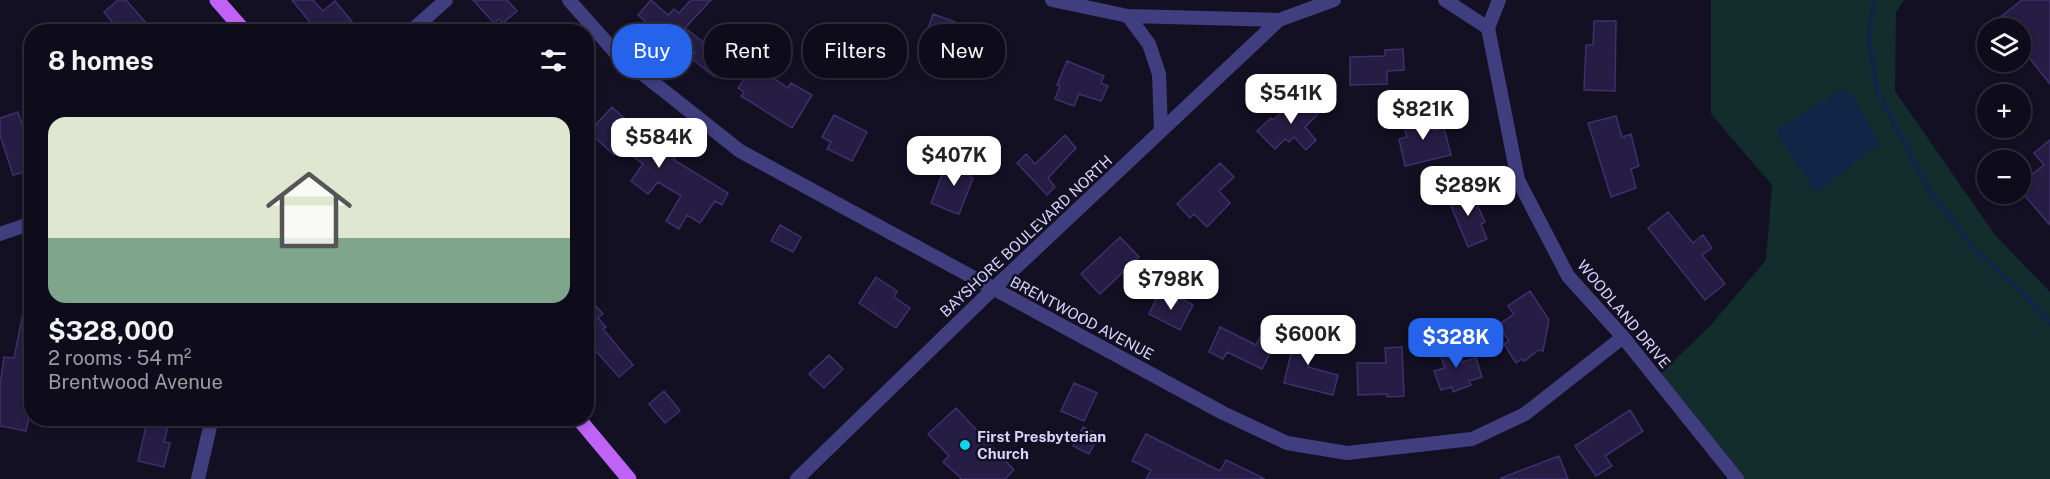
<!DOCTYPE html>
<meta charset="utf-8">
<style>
:root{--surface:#0e0c1a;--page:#171523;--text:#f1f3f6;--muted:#9b9ba2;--line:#2e2c39;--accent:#2563eb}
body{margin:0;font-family:"Public Sans",sans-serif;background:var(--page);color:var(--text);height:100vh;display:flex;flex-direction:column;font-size:22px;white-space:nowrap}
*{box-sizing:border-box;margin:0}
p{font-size:20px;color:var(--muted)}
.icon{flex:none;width:33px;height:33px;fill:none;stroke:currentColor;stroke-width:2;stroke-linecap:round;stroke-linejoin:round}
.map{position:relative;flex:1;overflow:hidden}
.sheet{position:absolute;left:24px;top:24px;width:570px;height:402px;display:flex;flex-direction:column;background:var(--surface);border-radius:24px;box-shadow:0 3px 9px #0003,0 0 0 2px var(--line)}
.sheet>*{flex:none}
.top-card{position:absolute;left:612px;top:24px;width:570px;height:54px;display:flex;gap:12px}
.buttons{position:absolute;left:1977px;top:18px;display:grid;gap:12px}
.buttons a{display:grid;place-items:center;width:54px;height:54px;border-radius:50%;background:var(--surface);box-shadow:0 3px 9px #0003,0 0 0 2px var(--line);font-size:30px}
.price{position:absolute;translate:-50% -51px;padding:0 14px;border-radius:12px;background:#fff;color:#222;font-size:20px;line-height:39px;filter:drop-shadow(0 2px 3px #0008)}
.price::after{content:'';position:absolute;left:50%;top:36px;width:18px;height:14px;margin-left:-9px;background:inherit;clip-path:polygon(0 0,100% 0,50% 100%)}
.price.current{background:var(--accent);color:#fff}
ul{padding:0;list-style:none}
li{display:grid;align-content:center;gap:12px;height:318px;padding:0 24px}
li+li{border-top:2px solid var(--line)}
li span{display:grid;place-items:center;height:186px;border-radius:18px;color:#555}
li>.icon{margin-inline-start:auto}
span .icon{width:108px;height:108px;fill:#fffc;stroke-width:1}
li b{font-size:26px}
h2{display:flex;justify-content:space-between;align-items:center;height:72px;padding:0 24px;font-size:26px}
.tag{padding:0 21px;border-radius:24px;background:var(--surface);box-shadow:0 3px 9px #0003,0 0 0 2px var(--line);font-size:21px;line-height:54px}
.tag.current{background:var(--accent);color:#fff}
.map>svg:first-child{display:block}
.green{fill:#132c2c}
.water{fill:#112546}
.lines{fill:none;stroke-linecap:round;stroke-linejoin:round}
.stream{stroke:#112546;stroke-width:5}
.building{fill:#251d43;stroke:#3d306d;stroke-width:1.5}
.street{stroke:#403e7f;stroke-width:14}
.primary{stroke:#bf62f5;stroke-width:15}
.poi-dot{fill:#0fd6ee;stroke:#131023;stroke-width:2}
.labels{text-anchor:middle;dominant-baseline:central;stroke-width:5;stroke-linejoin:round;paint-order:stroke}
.street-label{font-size:15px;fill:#d9d4fc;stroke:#131023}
.poi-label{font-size:15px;font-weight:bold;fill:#d9d4fc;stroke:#131023;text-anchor:start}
</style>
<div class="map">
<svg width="2050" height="479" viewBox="0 0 2050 479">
<rect width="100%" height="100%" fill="#131023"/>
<path class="green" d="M 1711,0 L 1904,0 L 1896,12 L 1895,91 L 1995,235 L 2050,292 L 2050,479 L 1737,479 L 1656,378 L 1711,325 L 1766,260 L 1772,185 L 1711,114 Z"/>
<path class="water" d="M 1840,90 L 1852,95 L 1880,144 L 1819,191 L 1814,190 L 1777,135 L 1778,130 Z"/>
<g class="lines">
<path class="stream" d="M 1874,0 L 1869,35 L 1876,88 L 1927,187 L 1975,250 L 2021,291 L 2050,323"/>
</g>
<path class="building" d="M 118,0 L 126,0 L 154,32 L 120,32 L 104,12 Z
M 292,0 L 313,0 L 323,11 L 335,1 L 354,24 L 346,32 L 318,32 Z
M 473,0 L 507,0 L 517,11 L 503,23 L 499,19 L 494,23 Z
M 651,0 L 668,15 L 674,9 L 679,13 L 691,0 L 711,0 L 685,28 L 707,45 L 705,48 L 726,64 L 715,77 L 691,58 L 695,53 L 665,31 L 661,36 L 638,15 Z
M 2022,0 L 2050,0 L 2050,84 L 2020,46 L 2020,28 L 2007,28 L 1999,18 Z
M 933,14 L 977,30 L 976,34 L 986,37 L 982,50 L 972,47 L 967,59 L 923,43 Z
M 1594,21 L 1616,21 L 1615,91 L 1584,90 L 1586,45 L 1593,45 Z
M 1403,49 L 1404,70 L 1387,71 L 1387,84 L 1350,85 L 1350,57 L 1385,56 L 1385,50 Z
M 1067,61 L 1104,76 L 1101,83 L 1108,86 L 1101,101 L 1079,94 L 1074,106 L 1055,99 L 1060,86 L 1057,85 Z
M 759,68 L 788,88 L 791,83 L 812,95 L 792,128 L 741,96 L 744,92 L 738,88 L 749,72 L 755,76 Z
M 1300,95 L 1318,114 L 1305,127 L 1316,140 L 1306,150 L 1294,137 L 1289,142 L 1285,139 L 1275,149 L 1257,131 L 1271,118 L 1273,120 Z
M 612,107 L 646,138 L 675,159 L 674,160 L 728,193 L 722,205 L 715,201 L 700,223 L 687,215 L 679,229 L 666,221 L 681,196 L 658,182 L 648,194 L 631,181 L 643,164 L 621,148 L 614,155 L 589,132 Z
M 18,112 L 32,154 L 32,170 L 13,175 L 0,135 L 0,118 Z
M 1430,113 L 1434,130 L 1444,128 L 1451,155 L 1405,166 L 1399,139 L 1407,137 L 1402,120 Z
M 834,115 L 867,132 L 852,161 L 827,149 L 831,142 L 822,137 Z
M 1616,116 L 1622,137 L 1631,134 L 1639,166 L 1631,169 L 1636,188 L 1611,197 L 1588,123 Z
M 1065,135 L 1076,148 L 1048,178 L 1055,187 L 1047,195 L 1017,163 L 1026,154 L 1035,164 Z
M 2050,140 L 2050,225 L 2020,190 L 2020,184 L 2044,165 L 2034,153 Z
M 964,156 L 976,161 L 970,177 L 973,178 L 959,214 L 955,213 L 931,203 L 945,167 L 957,172 Z
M 1220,163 L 1234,177 L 1219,191 L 1230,203 L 1207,227 L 1194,214 L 1190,218 L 1177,204 Z
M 1466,188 L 1473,204 L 1476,202 L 1485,222 L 1481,224 L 1487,239 L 1468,247 L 1447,196 Z
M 1668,212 L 1693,243 L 1703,235 L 1712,248 L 1702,255 L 1725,284 L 1705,300 L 1648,228 Z
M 780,225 L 801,237 L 793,252 L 771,241 Z
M 1120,237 L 1139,257 L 1100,294 L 1081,274 Z
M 876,277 L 897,291 L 894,297 L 910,308 L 896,328 L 859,303 Z
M 1530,291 L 1549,320 L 1543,351 L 1539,350 L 1524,361 L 1522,359 L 1516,363 L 1504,344 L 1509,341 L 1498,325 L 1514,314 L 1508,306 Z
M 1159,294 L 1177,303 L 1180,298 L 1193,305 L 1180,330 L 1149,314 Z
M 586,295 L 603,314 L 598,318 L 606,327 L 603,329 L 633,365 L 619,377 L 586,340 Z
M 25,303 L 32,304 L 32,356 L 24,407 L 31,408 L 26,431 L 0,426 L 0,386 L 4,357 L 14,358 Z
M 1220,327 L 1256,345 L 1263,331 L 1277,339 L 1262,369 L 1227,352 L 1223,359 L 1209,352 Z
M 1297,328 L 1317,333 L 1308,367 L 1338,375 L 1333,395 L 1284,383 Z
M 1454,340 L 1462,362 L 1476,358 L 1482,377 L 1469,381 L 1471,385 L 1453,392 L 1452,387 L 1441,390 L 1434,371 L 1445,368 L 1437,346 Z
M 1402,347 L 1404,396 L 1387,397 L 1387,394 L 1358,395 L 1357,363 L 1386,363 L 1385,348 Z
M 829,355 L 843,369 L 824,388 L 809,374 Z
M 1074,383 L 1097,393 L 1084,421 L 1061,411 Z
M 664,391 L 680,411 L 665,423 L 649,404 Z
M 956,408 L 1014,470 L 1005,479 L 962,479 L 943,462 L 949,456 L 928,434 Z
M 1630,410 L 1643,431 L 1605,456 L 1612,466 L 1596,476 L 1575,446 Z
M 148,418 L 170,418 L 164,442 L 170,443 L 164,467 L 138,461 Z
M 1083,427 L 1099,435 L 1089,454 L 1073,446 Z
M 1146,434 L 1220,471 L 1226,460 L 1265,479 L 1146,479 L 1151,470 L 1132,461 Z
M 1559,456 L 1568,479 L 1501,479 L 1501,478 Z"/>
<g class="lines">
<path class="street" d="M 569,0 L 615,52 L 740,151 L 1223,413 L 1287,443 L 1347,453 L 1472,439 L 1525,414 L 1623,337
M 1052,0 L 1128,16 L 1279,20 L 1334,0
M 1445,0 L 1488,28 L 1518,180 L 1568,276 L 1623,337 L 1737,479
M 1128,16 L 1149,44 L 1159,74 L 1161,131
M 1488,28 L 1499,0
M 410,32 L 446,0
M 0,234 L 32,223
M 198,479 L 212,418
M 797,479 L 993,289 L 1279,20"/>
<path class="primary" d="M 217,0 L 245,32
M 578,418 L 629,479"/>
</g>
<circle class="poi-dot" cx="965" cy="445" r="6"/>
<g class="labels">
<g class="street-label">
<text transform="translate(1026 236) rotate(-43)">BAYSHORE BOULEVARD NORTH</text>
<text transform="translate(1624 314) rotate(50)">WOODLAND DRIVE</text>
<text transform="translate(1082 318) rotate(28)">BRENTWOOD AVENUE</text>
</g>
<g class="poi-label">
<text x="977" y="436">First Presbyterian<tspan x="977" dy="17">Church</tspan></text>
</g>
</g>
</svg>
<div class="buttons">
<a><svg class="icon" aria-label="layers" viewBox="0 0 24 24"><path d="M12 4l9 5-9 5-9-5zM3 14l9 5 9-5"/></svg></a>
<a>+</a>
<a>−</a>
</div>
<b class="price" style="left:1291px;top:125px">$541K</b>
<b class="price" style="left:1423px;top:141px">$821K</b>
<b class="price" style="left:659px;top:169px">$584K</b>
<b class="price" style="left:954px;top:187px">$407K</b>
<b class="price" style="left:1468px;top:217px">$289K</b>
<b class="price" style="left:1171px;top:311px">$798K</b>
<b class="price" style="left:1308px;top:366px">$600K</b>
<b class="price current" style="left:1456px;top:369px">$328K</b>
<div class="top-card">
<a class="tag current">Buy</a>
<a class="tag">Rent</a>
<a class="tag">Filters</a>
<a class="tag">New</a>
</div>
<section class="sheet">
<h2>8 homes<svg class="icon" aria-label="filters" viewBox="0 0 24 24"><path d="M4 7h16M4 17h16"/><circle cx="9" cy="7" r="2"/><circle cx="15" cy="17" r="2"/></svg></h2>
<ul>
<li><span style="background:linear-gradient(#dfe7d0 65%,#7fa58c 0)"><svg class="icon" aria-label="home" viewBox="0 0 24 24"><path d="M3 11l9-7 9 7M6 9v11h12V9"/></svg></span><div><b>$328,000</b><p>2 rooms · 54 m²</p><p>Brentwood Avenue</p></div></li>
</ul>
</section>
</div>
